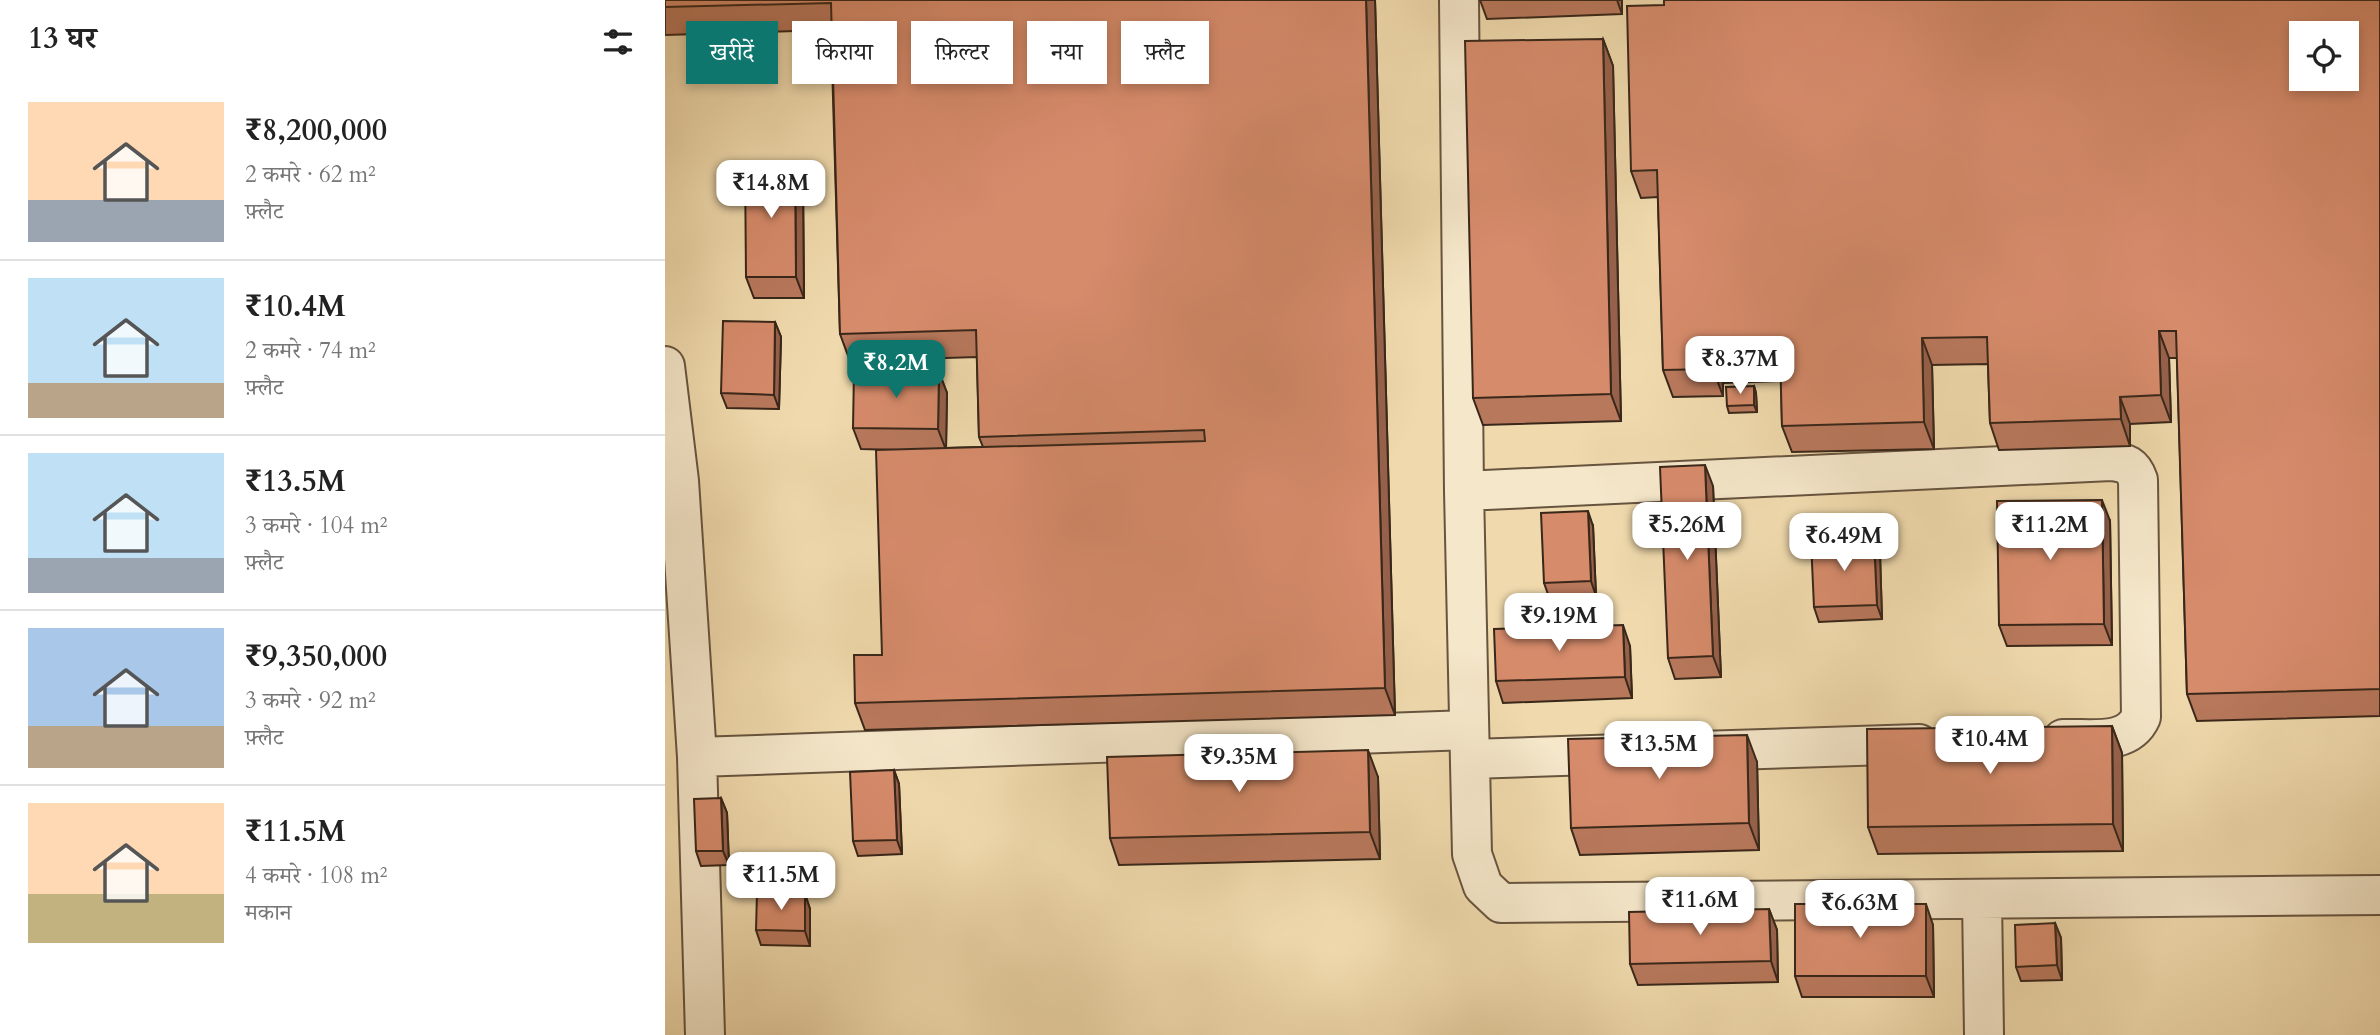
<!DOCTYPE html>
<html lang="hi">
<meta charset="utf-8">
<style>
:root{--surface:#fff;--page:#f6f6f6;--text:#222;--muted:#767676;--line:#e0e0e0;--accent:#0f766e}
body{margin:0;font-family:Cardo,"Noto Serif Devanagari",serif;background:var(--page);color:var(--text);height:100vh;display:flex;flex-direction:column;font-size:26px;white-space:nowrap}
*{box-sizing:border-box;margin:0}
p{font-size:23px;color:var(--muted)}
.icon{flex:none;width:38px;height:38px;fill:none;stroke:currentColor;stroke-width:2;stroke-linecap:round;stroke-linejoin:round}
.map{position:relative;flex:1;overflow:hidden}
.sheet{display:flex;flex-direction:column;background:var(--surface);width:665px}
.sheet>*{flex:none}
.banner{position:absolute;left:21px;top:21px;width:665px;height:63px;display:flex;gap:14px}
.fabs{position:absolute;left:1624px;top:21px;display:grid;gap:14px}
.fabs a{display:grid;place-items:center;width:70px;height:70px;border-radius:0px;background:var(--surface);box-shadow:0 4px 10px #0003;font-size:35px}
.price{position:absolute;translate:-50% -60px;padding:0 16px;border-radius:14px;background:#fff;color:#222;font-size:23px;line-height:46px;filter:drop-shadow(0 2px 4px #0008)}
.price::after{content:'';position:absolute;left:50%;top:42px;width:21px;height:16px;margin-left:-10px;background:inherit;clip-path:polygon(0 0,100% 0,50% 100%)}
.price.selected{background:var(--accent);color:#fff}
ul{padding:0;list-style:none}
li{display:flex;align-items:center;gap:21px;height:175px;padding:0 28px}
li+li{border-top:2px solid var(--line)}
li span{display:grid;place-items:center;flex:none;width:196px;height:140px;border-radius:0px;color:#555}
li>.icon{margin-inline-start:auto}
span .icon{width:84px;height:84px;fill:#fffc;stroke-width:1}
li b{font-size:30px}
h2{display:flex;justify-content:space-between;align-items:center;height:84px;padding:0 28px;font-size:30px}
.tag{padding:0 24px;border-radius:0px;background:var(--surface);box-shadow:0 4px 10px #0003;font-size:24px;line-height:63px}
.tag.selected{background:var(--accent);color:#fff}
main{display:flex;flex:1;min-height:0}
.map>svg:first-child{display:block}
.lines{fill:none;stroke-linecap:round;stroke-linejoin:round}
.minor-casing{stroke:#67543f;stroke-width:42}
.minor{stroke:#f5e7ca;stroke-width:38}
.wall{fill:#b8785c;stroke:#39271a;stroke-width:2}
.shaded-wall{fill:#96614b;stroke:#39271a;stroke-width:2}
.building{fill:#d68b6b;stroke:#39271a;stroke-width:2;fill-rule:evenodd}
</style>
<main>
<section class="sheet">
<h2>13 घर<svg class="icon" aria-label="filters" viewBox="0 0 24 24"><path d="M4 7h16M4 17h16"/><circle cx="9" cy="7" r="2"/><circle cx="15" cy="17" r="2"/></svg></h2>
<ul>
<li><span style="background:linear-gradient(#ffd9b3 70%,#9aa5b1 0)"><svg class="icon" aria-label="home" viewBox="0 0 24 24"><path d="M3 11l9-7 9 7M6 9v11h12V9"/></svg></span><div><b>₹8,200,000</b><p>2 कमरे · 62 m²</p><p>फ़्लैट</p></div></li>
<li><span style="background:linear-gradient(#bfe0f5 75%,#b9a48a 0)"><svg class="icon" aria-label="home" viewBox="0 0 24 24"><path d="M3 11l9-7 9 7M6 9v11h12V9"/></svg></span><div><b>₹10.4M</b><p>2 कमरे · 74 m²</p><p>फ़्लैट</p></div></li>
<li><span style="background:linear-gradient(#bfe0f5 75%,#9aa5b1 0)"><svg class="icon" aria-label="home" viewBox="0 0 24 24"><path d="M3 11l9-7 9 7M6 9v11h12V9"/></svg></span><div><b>₹13.5M</b><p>3 कमरे · 104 m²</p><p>फ़्लैट</p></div></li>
<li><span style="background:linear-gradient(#a9c7e8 70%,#b9a48a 0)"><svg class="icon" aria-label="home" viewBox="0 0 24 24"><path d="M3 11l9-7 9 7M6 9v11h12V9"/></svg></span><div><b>₹9,350,000</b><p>3 कमरे · 92 m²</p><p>फ़्लैट</p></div></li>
<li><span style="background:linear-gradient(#ffd9b3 65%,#c2b280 0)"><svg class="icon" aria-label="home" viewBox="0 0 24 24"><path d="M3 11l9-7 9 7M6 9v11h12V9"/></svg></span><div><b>₹11.5M</b><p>4 कमरे · 108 m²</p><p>मकान</p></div></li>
</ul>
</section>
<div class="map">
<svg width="1715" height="1035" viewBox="0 0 1715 1035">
<rect width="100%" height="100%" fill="#f0daad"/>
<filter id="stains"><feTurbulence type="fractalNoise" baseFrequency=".00286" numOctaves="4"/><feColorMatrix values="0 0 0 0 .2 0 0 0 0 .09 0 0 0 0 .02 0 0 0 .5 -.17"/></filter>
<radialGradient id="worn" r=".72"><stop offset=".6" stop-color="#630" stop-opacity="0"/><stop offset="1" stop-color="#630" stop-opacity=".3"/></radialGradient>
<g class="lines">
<defs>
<path id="minor" d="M 794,0 L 799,491 L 807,854 L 818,886 L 836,903 L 1715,895
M 0,366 L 14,481 L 32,757 L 40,1035
M 799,491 L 1446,461 C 1461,463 1468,465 1473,480 L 1476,717 C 1463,746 1426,738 1398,739
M 1034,751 L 1254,744
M 32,757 L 804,730
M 805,759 L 957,754
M 1317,899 L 1319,1035"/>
</defs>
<use href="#minor" class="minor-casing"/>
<use href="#minor" class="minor"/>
</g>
<path class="wall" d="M 0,0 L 710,0 L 730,715 L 200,730 L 190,703 L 217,655 L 231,450 L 196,449 L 188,428 L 274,372 L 282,393 L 281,448 L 318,447 L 314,437 L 312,357 L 185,361 L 175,334 L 166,30 L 0,35 Z
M 815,0 L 957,0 L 957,14 L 822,19 Z
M 1715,0 L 1715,716 L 1532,721 L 1522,694 L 1512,358 L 1504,358 L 1506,422 L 1465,424 L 1465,446 L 1334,450 L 1325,423 L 1323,364 L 1267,365 L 1269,449 L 1127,452 L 1117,426 L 1116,381 L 1058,383 L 1058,396 L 1008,397 L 998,370 L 993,197 L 976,198 L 966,171 L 999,5 Z
M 938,39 L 948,66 L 956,421 L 818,425 L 808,398 Z
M 138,183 L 139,298 L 89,298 L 81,277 Z
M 110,322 L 116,337 L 114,409 L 62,408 L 56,393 Z
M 1089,386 L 1091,393 L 1092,412 L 1064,413 L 1062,406 Z
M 1048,486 L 1056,677 L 1010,679 L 1003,658 Z
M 1445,521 L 1447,645 L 1342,646 L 1334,625 Z
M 928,526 L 931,596 L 884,597 L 879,583 Z
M 1215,554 L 1217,619 L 1154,622 L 1149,607 Z
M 965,646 L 967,698 L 838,703 L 831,681 Z
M 1447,726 L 1457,753 L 1458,851 L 1213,854 L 1203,827 Z
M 1092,762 L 1094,850 L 915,855 L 906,828 Z
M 229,770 L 234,784 L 237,854 L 193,856 L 188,841 Z
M 713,777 L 715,859 L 454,865 L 445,838 Z
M 56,798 L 62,813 L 64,865 L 36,866 L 31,851 Z
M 140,894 L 145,909 L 145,946 L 96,945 L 91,930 Z
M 1104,909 L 1112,930 L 1113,982 L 973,985 L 965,964 Z
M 1390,923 L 1396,938 L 1397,980 L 1356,981 L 1351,967 Z
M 1268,925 L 1269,997 L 1137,997 L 1130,976 Z"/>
<path class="shaded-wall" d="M 701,0 L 710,0 L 730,715 L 720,688 Z
M 952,0 L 957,0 L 957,14 Z
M 938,39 L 948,66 L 956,421 L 946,394 Z
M 130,162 L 138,183 L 139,298 L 131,277 Z
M 110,322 L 116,337 L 114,409 L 109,395 Z
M 1494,331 L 1504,358 L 1506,422 L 1496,395 Z
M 1257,338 L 1267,365 L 1269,449 L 1259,422 Z
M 1048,356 L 1058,383 L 1058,396 L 1048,369 Z
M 274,372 L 282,393 L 281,450 L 273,429 Z
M 1089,386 L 1091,393 L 1092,412 L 1089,405 Z
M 1455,397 L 1465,424 L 1465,446 L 1456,419 Z
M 1040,465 L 1048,486 L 1056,677 L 1048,656 Z
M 1437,500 L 1445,521 L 1447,645 L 1439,624 Z
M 923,511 L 928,526 L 931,596 L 926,581 Z
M 1209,539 L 1215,554 L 1217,619 L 1212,605 Z
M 958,625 L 965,646 L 967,698 L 960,677 Z
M 1447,726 L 1457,753 L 1458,851 L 1448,824 Z
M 1082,735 L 1092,762 L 1094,850 L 1084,823 Z
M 703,750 L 713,777 L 715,859 L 705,832 Z
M 229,770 L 234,784 L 237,854 L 232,840 Z
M 56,798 L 62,813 L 64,865 L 58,851 Z
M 140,894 L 145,909 L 145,946 L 140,931 Z
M 1261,904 L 1268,925 L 1269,997 L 1261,976 Z
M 1104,909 L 1112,930 L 1113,982 L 1106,961 Z
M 1390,923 L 1396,938 L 1397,980 L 1392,965 Z"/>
<path class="building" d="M 0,0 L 701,0 L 720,688 L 190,703 L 189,655 L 217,655 L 211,450 L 540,441 L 539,430 L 314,437 L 311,330 L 175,334 L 166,3 L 0,7 Z
M 999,0 L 1715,0 L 1715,689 L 1522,694 L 1511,331 L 1494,331 L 1496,395 L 1455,397 L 1456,419 L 1325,423 L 1322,337 L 1257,338 L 1259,422 L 1117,426 L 1115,354 L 1048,356 L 1048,369 L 998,370 L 992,170 L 966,171 L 962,6 L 999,5 ZM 1636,33 L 1682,33 L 1682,79 L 1636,79 Z
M 938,39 L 946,394 L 808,398 L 800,41 Z
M 80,162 L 130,162 L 131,277 L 81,277 Z
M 58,321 L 110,322 L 109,395 L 56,393 Z
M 189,371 L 274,372 L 273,429 L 188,428 Z
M 1089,386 L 1089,405 L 1062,406 L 1061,387 Z
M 1040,465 L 1048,656 L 1003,658 L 995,467 Z
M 1437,500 L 1439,624 L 1334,625 L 1332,501 Z
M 923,511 L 926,581 L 879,583 L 876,513 Z
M 1209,539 L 1212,605 L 1149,607 L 1146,541 Z
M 958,625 L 960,677 L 831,681 L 829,629 Z
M 1447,726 L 1448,824 L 1203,827 L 1202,729 Z
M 1082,735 L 1084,823 L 906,828 L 903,739 Z
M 703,750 L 705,832 L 445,838 L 442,757 Z
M 229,770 L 232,840 L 188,841 L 185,772 Z
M 56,798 L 58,851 L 31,851 L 29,799 Z
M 92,893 L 140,894 L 140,931 L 91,930 Z
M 1130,904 L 1261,904 L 1261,976 L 1130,976 Z
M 1104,909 L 1106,961 L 965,964 L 964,912 Z
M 1390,923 L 1392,965 L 1351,967 L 1350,925 Z"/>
<rect width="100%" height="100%" filter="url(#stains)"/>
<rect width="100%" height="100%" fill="url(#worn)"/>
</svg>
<div class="fabs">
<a><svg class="icon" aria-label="locate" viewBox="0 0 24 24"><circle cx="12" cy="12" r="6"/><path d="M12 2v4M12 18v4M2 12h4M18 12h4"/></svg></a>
</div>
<b class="price" style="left:106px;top:220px">₹14.8M</b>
<b class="price" style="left:1075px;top:396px">₹8.37M</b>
<b class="price selected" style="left:231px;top:400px">₹8.2M</b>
<b class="price" style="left:1022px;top:562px">₹5.26M</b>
<b class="price" style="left:1385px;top:562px">₹11.2M</b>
<b class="price" style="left:1179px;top:573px">₹6.49M</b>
<b class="price" style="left:894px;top:653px">₹9.19M</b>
<b class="price" style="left:1325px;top:776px">₹10.4M</b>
<b class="price" style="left:994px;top:781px">₹13.5M</b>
<b class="price" style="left:574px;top:794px">₹9.35M</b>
<b class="price" style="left:116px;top:912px">₹11.5M</b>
<b class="price" style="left:1035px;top:937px">₹11.6M</b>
<b class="price" style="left:1195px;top:940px">₹6.63M</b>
<div class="banner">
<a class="tag selected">खरीदें</a>
<a class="tag">किराया</a>
<a class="tag">फ़िल्टर</a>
<a class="tag">नया</a>
<a class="tag">फ़्लैट</a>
</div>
</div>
</main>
